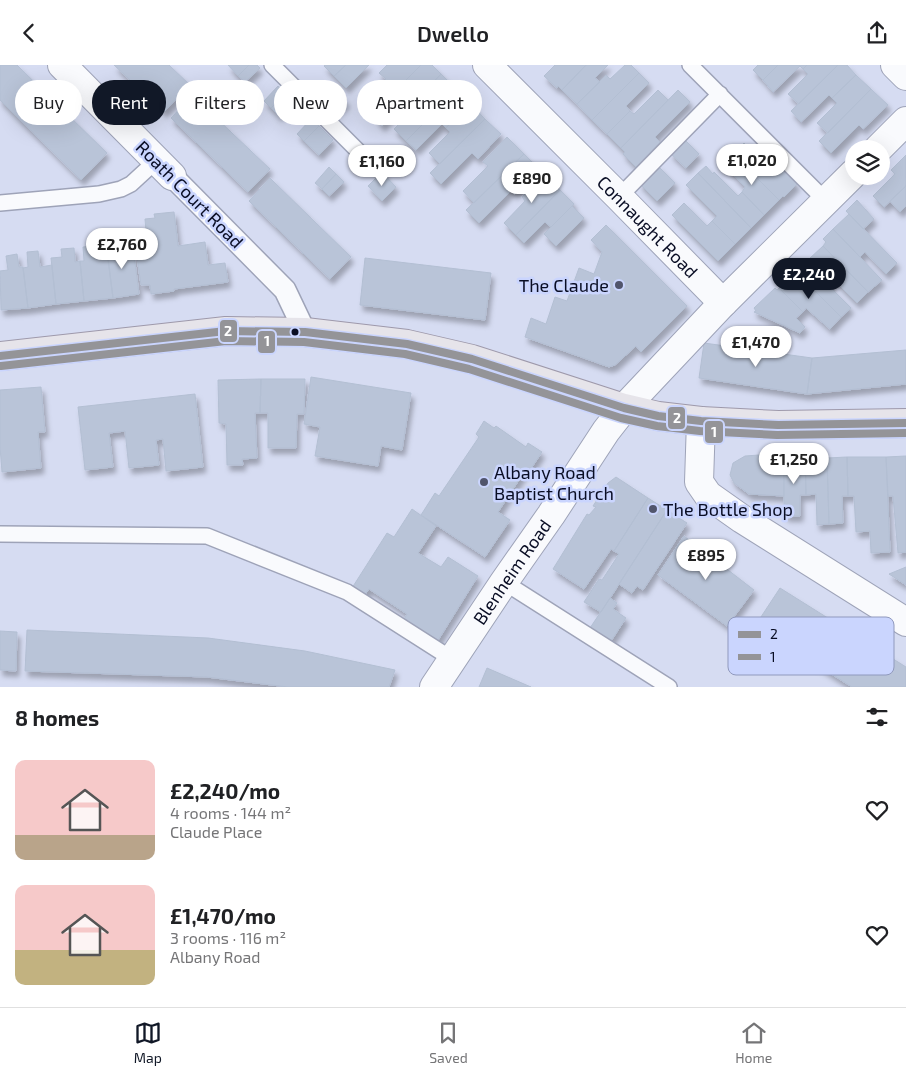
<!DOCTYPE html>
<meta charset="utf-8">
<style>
:root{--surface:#fff;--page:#f2f2f2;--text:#202124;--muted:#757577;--line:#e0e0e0;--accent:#111827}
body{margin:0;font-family:"Exo 2",sans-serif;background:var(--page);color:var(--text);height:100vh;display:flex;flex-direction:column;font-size:19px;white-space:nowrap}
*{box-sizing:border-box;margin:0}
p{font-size:16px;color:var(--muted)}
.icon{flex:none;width:28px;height:28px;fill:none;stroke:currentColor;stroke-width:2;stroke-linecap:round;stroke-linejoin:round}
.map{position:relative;height:622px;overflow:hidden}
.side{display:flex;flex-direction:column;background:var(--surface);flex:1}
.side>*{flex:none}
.banner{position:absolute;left:15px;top:15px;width:500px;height:45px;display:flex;gap:10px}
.controls{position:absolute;left:845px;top:75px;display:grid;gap:10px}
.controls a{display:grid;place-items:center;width:45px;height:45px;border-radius:50%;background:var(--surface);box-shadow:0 5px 20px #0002;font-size:25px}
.price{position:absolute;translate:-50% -42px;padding:0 11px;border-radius:18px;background:#fff;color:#222;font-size:16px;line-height:32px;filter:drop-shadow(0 1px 2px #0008)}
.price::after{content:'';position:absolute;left:50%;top:30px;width:15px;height:11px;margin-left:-8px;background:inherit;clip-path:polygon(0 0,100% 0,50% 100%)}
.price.current{background:var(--accent);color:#fff}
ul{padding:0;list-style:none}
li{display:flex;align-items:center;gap:15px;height:125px;padding:0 15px}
li span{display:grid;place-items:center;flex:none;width:140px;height:100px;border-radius:10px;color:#555}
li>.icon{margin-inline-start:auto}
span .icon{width:60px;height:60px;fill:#fffc;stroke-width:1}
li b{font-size:21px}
h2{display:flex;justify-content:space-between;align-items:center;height:60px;padding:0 15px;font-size:21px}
.chip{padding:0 18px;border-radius:22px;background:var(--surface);box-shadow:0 5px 20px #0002;font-size:18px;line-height:45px}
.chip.current{background:var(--accent);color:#fff}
header{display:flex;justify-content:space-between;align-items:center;height:65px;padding:0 15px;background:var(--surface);font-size:22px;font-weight:600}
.tabs{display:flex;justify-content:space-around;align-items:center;height:70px;border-top:1px solid var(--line);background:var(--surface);font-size:14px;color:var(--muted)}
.tabs a{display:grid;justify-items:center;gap:2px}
.tabs .current{color:var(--accent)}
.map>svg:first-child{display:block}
.building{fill:#b9c4d8;stroke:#b3bfd3;filter:url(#shadow)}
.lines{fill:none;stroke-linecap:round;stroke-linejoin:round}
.service-casing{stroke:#9ea3b8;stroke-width:18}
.pedestrian-casing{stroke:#9ea3b8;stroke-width:24}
.minor-casing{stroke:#9ea3b8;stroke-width:30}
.primary-casing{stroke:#9e99ab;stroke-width:30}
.service{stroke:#f9fafd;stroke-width:15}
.pedestrian{stroke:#f9fafd;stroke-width:21}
.minor{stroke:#f9fafd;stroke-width:28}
.primary{stroke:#e6e4ea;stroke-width:28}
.bus-1-casing{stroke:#cad5fe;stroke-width:11}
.bus-2-casing{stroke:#cad5fe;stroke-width:11}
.bus-1{stroke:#949498;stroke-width:8}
.bus-2{stroke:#949498;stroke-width:8}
.poi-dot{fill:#51556c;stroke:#cad5fe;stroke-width:2}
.bus-dot{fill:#090d24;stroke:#cad5fe;stroke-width:2}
.labels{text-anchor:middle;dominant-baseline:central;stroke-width:5;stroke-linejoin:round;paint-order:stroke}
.street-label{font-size:18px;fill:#090d24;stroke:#cad5fe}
.poi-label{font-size:18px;fill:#090d24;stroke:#cad5fe;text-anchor:start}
.key{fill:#cad5fe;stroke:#9099bd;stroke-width:1}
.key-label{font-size:14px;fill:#090d24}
.line-badge{stroke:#cad5fe;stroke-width:2}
.badge-label{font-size:14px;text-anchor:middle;font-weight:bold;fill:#fff}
</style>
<header><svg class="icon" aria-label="back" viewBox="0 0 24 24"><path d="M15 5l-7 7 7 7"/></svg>Dwello<svg class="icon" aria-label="share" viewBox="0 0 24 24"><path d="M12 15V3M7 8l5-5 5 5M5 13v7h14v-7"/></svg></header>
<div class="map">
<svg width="906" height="622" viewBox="0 0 906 622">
<defs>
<filter id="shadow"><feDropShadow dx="3" dy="5.5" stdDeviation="2.5" flood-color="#0004"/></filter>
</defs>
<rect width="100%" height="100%" fill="#d6dcf2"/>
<path class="building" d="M 0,0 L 17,0 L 107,88 L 81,115 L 0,35 Z
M 114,0 L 169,0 L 190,20 L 164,47 Z
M 228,0 L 249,0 L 238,11 Z
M 249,0 L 257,0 L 260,3 L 245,17 L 238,11 Z
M 325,0 L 346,0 L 334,11 L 324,1 Z
M 346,0 L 369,0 L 346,23 L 334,11 Z
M 387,0 L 421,0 L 380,41 L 378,38 L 372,44 L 364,36 L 386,14 L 379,8 Z
M 421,0 L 432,0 L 441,9 L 417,34 L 413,30 L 382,61 L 375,53 L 384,44 L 380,41 Z
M 555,0 L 586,0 L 562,25 L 558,21 L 557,23 L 544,11 Z
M 586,0 L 608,0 L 595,13 L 600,17 L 577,39 L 562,25 Z
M 625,0 L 631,0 L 639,8 L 592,55 L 577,39 L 606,10 L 610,14 Z
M 758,0 L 778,0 L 763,15 L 753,5 Z
M 778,0 L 807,0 L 803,4 L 800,1 L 773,27 L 763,15 Z
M 807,0 L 838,0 L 799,39 L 788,29 L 808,9 L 803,4 Z
M 838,0 L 847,0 L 856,10 L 832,33 L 829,30 L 801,57 L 791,46 Z
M 639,8 L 649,18 L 626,41 L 630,46 L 607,69 L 592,55 Z
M 441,9 L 457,25 L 406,76 L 394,64 L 420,38 L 417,34 Z
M 856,10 L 871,24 L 828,68 L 817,58 L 837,38 L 832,33 Z
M 278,21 L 286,28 L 271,43 L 264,36 Z
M 871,24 L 888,40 L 863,64 L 859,60 L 831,88 L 819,76 Z
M 457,25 L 470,38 L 446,63 L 442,59 L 416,85 L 406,76 Z
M 658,25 L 668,35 L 621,83 L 607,69 L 630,46 L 634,49 Z
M 678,25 L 690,37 L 655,72 L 660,77 L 636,102 L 623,89 L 625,87 L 621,83 Z
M 338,27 L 347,37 L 332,51 L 322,41 Z
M 286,28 L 294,35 L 279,51 L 271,43 Z
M 192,30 L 270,104 L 248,127 L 171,53 Z
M 470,38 L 485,54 L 440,99 L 429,88 L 450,67 L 446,63 Z
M 311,54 L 319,61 L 304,76 L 297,69 Z
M 485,54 L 501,69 L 478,94 L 472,88 L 441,119 L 430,108 Z
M 319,61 L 333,75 L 319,90 L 304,76 Z
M 507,72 L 524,89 L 474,138 L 463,126 L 488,101 L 483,97 Z
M 684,74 L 699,89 L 686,103 L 670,88 Z
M 744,78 L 768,101 L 773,95 L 797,119 L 784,132 L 783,131 L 779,135 L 733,89 Z
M 524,89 L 539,104 L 515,129 L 511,126 L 479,158 L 466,145 Z
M 733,89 L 779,135 L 764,150 L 742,127 L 745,122 L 723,99 Z
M 906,90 L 906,121 L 884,142 L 873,131 L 895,109 L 891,105 Z
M 657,100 L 675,118 L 657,136 L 639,118 Z
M 706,101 L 713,109 L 714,107 L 738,131 L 742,127 L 764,150 L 751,163 L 698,108 Z
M 329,102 L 336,109 L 322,124 L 315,118 Z
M 382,107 L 396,122 L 382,136 L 368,121 Z
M 698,108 L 751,163 L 735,179 L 712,156 L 717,151 L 686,120 Z
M 336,109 L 344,117 L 329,131 L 322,124 Z
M 544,109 L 560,125 L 516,170 L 504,158 L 525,136 L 522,132 Z
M 270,113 L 351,192 L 330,214 L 249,136 Z
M 906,121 L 906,141 L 900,147 L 890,136 Z
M 560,125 L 574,139 L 551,162 L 545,157 L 524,178 L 516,170 Z
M 857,135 L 874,154 L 863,164 L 846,146 Z
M 684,138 L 707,161 L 712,156 L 735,179 L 718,196 L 672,150 Z
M 572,141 L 584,153 L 556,181 L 544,169 Z
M 174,147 L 178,181 L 205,177 L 208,200 L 225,198 L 228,217 L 174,224 L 174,226 L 151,229 L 150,220 L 141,220 L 137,192 L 148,189 L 145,154 L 155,153 L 154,149 Z
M 849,149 L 897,198 L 886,209 L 865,187 L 860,192 L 833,164 Z
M 606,160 L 687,241 L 641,287 L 636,281 L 615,300 L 609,302 L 525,272 L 531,253 L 546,259 L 555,232 L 567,236 L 579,203 L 594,209 L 602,187 L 591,175 Z
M 833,164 L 882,215 L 868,227 L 823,181 L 826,177 L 823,174 Z
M 129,177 L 130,191 L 134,190 L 139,229 L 113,233 L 106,180 Z
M 93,181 L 94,194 L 108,192 L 113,233 L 84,236 L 80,196 L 84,196 L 83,182 Z
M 823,181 L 868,227 L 857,238 L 834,215 L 832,217 L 809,194 Z
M 74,183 L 75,197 L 80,196 L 84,236 L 56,239 L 51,193 L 62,192 L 61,184 Z
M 38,186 L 40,202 L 52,200 L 56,239 L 28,243 L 23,203 L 28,202 L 27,187 Z
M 17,189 L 19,202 L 23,202 L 28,243 L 1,245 L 0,206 L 8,205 L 6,191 Z
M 365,193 L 491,208 L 485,255 L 360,240 Z
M 809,194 L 832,217 L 829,221 L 851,243 L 841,252 L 796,207 Z
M 796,207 L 841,252 L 830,264 L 806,243 L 803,247 L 779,223 Z
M 775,223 L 777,225 L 779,223 L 803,247 L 796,253 L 805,262 L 800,268 L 754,247 L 756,246 L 754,243 Z
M 704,278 L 812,293 L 807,329 L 699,313 Z
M 906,285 L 906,319 L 807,329 L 812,293 Z
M 311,312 L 411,328 L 402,385 L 381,381 L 378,401 L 315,391 L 320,362 L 304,359 Z
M 261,314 L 305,314 L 304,349 L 297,349 L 296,383 L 268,383 L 268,348 L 260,348 Z
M 261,314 L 260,348 L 255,348 L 257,393 L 242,394 L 243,400 L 227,400 L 226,359 L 219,358 L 218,315 Z
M 41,322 L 45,367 L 38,367 L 41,403 L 2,407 L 0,382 L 0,325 Z
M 195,329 L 203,402 L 166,406 L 163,374 L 156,375 L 159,400 L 129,403 L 125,366 L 109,368 L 113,402 L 85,405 L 78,342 Z
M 484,356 L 494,363 L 496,361 L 526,382 L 528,378 L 542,387 L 530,405 L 527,403 L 498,447 L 510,455 L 485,492 L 421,450 L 435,428 L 439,431 L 479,372 L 476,369 Z
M 759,390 L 784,392 L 784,431 L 749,429 L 734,418 L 730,410 L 733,398 L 745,391 Z
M 906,391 L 906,487 L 898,488 L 893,431 L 888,431 L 886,392 Z
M 784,392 L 805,392 L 806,430 L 800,430 L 800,451 L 787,451 L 784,449 Z
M 805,392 L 827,393 L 829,459 L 817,460 L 816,429 L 806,430 Z
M 847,392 L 848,431 L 842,431 L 843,458 L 829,459 L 827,393 Z
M 847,392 L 886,392 L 890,487 L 871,488 L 870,466 L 856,467 L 854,431 L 848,431 Z
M 616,412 L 648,433 L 614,486 L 611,484 L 584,524 L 553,504 L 587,449 L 589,450 L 596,442 L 593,441 L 608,418 Z
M 648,433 L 667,445 L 601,547 L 584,537 L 599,514 L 602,515 L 619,489 L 614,486 Z
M 412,444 L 436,461 L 418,488 L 441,502 L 448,492 L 478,511 L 437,577 L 403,556 L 407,549 L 369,524 L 364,531 L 352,523 L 387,468 L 394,472 Z
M 667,445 L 687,458 L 643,525 L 637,521 L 632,528 L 619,519 Z
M 684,471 L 754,525 L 727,561 L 658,510 Z
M 906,502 L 906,520 L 889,509 Z
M 780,523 L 906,602 L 906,622 L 852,622 L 755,561 Z
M 610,533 L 617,538 L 613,544 L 626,553 L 611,576 L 590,563 Z
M 27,565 L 208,573 L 305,586 L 395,605 L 389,622 L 288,622 L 207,612 L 25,606 Z
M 0,566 L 17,567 L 16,606 L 0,605 Z
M 487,603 L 531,622 L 479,622 Z"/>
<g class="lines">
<defs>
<path id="service" d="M 272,0 L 375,103
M 690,0 L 826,136
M 619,132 L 720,29
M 0,138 L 99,129 L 121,124 L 131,119 L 156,96
M 0,469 L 207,471 L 347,527 L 452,594
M 504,517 L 669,622"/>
<path id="pedestrian" d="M 172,111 L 285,225 L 305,267"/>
<g id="minor">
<path d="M 62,0 L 172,111"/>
<path id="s1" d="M 487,0 L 619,132 L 723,238"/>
<path d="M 895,0 L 906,11"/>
<path d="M 878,84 L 906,56"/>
<path d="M 701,356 L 699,417 L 708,430 L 742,454 L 906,557"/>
<path id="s2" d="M 434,622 L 504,517 L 551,450 L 606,366 L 624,343 L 723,238 L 854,108"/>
</g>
<path id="primary" d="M 0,291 L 226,266 L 305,267 L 407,279 L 472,294 L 624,343 L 658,351 L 701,356 L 778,360 L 906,358"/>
</defs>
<use href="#service" class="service-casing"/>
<use href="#pedestrian" class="pedestrian-casing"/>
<use href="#minor" class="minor-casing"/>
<use href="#primary" class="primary-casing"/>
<use href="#service" class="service"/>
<use href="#pedestrian" class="pedestrian"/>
<use href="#minor" class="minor"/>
<use href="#primary" class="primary"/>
<defs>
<path id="bus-1" d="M 0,291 L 226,266 L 305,267 L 407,279 L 472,294 L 624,343 L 658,351 L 701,356 L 778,360 L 906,358"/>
<path id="bus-2" d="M 1,301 L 226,276 L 304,277 L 405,289 L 469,304 L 621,353 L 657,361 L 700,366 L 777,370 L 906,368"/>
</defs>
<use href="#bus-1" class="bus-1-casing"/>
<use href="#bus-2" class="bus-2-casing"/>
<use href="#bus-1" class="bus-1"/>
<use href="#bus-2" class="bus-2"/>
</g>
<g class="poi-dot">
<circle cx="619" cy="220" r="5"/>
<circle cx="484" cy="417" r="5"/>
<circle cx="653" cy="444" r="5"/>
</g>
<circle class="bus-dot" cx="295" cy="267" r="4.5"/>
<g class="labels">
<g class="street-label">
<text transform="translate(190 129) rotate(45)">Roath Court Road</text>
<text stroke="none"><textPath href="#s1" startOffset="228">Connaught Road</textPath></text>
<text stroke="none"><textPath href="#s2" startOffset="139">Blenheim Road</textPath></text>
</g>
<g class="poi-label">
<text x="609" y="220" text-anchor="end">The Claude</text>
<text x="494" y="407">Albany Road<tspan x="494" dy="21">Baptist Church</tspan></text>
<text x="663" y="444">The Bottle Shop</text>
</g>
</g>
<rect x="728" y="552" width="166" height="58" rx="8" class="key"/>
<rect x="738" y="566" width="23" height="7" fill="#949498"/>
<rect x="738" y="589" width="23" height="6" fill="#949498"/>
<g class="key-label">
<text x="770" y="574">2</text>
<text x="770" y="597">1</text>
</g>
<g class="line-badge">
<rect x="219" y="254" width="19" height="24" rx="5" fill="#949498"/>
<rect x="257" y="265" width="19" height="24" rx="5" fill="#949498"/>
<rect x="667" y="341" width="19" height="24" rx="5" fill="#949498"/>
<rect x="704" y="355" width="20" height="24" rx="5" fill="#949498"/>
</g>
<g class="badge-label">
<text x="228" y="271">2</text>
<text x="267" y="281">1</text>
<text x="677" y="358">2</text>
<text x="714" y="372">1</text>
</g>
</svg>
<div class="controls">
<a><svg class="icon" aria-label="layers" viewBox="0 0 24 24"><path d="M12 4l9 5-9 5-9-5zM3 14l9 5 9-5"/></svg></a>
</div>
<b class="price" style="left:752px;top:121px">£1,020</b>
<b class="price" style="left:382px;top:122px">£1,160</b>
<b class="price" style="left:532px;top:139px">£890</b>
<b class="price" style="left:122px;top:205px">£2,760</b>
<b class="price current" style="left:809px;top:235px">£2,240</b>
<b class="price" style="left:756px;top:303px">£1,470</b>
<b class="price" style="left:794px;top:420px">£1,250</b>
<b class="price" style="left:706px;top:516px">£895</b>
<div class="banner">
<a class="chip">Buy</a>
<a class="chip current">Rent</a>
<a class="chip">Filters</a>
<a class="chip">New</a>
<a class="chip">Apartment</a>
</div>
</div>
<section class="side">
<h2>8 homes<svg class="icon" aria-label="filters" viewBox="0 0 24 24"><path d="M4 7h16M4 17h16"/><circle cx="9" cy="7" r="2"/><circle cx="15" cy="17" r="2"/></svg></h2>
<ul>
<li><span style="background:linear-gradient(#f6c9c9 75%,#b9a48a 0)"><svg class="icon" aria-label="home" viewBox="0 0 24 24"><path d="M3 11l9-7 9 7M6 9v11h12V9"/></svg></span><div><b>£2,240/mo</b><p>4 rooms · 144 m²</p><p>Claude Place</p></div><svg class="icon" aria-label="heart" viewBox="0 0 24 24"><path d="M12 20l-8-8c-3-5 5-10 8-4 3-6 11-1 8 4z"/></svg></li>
<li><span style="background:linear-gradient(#f6c9c9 65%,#c2b280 0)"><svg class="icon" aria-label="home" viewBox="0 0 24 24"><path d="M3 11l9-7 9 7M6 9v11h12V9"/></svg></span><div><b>£1,470/mo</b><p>3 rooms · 116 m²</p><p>Albany Road</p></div><svg class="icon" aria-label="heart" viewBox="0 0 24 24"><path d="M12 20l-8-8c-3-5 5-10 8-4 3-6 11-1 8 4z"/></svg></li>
</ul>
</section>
<nav class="tabs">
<a class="current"><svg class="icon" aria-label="map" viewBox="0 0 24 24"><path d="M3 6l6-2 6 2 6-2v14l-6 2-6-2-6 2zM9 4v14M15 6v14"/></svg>Map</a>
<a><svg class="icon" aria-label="saved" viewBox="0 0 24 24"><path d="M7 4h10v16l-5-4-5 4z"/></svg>Saved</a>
<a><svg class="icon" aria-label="home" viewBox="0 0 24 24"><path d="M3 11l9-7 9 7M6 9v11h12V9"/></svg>Home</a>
</nav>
